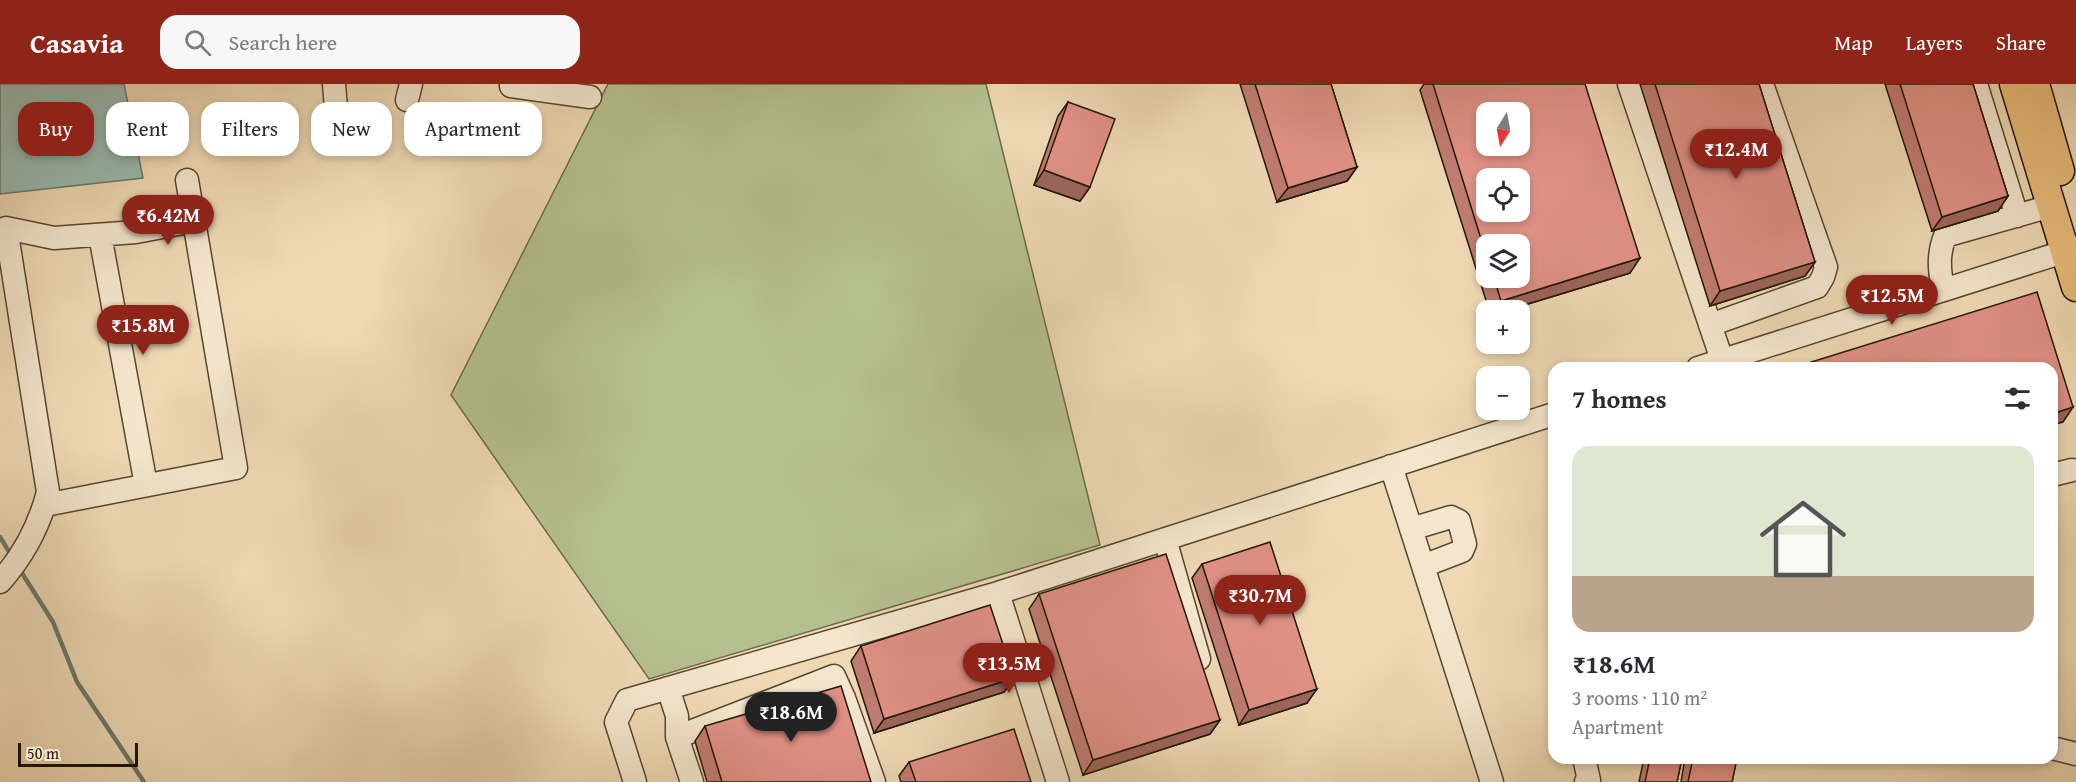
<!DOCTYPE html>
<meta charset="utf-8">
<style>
:root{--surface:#fff;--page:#f7f7f7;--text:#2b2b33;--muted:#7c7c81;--line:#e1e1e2;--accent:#8f2418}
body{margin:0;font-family:"Gentium Book Plus",serif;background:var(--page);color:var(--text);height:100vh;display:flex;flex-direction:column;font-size:22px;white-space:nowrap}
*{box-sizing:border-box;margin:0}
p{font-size:20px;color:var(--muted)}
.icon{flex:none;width:33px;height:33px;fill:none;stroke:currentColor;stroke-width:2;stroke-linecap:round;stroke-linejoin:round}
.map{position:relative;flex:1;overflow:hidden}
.drawer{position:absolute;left:1548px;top:278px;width:510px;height:402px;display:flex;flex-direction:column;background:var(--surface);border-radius:18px;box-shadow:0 3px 9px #0003}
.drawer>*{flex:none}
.guide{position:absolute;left:18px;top:18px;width:570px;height:54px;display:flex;gap:12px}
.needle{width:39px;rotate:191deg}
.fabs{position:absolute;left:1476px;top:18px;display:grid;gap:12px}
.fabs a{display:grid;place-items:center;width:54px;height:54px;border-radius:12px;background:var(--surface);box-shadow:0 3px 9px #0003;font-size:30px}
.scale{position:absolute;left:18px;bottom:15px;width:120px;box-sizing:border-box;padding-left:6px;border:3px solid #261703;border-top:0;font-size:16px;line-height:21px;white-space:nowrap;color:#261703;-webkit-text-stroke:4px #f4e6ce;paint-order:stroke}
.price{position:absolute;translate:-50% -51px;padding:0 14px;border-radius:21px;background:var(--accent);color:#fff;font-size:20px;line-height:39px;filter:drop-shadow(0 2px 3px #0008)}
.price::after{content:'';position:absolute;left:50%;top:36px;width:18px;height:14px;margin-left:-9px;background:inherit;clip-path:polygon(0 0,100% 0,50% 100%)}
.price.on{background:#222;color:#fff}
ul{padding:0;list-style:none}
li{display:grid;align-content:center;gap:12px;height:318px;padding:0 24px}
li+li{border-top:2px solid var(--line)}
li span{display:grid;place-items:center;height:186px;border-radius:18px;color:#555}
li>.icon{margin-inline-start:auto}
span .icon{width:108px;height:108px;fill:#fffc;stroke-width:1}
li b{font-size:26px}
h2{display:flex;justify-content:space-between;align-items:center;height:72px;padding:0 24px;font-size:26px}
.chip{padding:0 21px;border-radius:18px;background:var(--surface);box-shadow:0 3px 9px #0003;font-size:21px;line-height:54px}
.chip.on{background:var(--accent);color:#fff}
header{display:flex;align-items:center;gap:36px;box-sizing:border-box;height:84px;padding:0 30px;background:var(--accent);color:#fff}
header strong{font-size:28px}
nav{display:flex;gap:33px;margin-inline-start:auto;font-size:21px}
.search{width:420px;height:54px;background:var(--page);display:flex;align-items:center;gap:15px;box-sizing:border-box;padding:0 21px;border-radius:18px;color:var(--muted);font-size:22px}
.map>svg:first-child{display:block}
.green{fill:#b6c08f;stroke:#6e6c49;stroke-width:1.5}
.water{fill:#99bab1;stroke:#6b796b;stroke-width:1.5}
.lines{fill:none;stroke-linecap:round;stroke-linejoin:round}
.stream{stroke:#6b796b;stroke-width:4.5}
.minor-casing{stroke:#58482f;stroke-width:25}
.major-casing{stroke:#261703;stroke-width:31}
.minor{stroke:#f4e6ce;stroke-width:22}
.major{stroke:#e7bc7a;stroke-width:28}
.wall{fill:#c07c72;stroke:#261703;stroke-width:1.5;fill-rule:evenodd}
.shaded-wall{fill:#9c655d;stroke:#261703;stroke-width:1.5}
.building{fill:#df9085;stroke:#261703;stroke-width:1.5;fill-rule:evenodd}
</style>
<header>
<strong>Casavia</strong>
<div class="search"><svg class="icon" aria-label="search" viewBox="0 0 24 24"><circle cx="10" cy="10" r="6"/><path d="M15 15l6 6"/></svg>Search here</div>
<nav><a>Map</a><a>Layers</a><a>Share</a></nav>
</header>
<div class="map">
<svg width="2076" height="698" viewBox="0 0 2076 698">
<rect width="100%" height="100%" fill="#eed9b4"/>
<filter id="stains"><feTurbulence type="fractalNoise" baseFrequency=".00333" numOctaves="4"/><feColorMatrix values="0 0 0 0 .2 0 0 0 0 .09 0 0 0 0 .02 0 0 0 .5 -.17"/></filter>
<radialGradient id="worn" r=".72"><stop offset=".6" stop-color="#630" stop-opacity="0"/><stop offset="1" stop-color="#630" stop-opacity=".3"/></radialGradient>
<path class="green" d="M 608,0 L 986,0 L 1100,461 L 649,595 L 451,311 Z"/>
<path class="water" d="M 0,0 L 124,0 L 143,94 L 0,110 Z"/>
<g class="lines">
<path class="stream" d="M 0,453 L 11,471
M 20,486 L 53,538 L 77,598 L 144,698"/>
<defs>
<path id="minor" d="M 334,0 L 336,24
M 512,0 L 511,2 L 590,13
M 1629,0 L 1722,276
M 1976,0 L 2017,132
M 407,16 L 411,0
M 187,96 L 194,137
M 100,151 L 146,401
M 1943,205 C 1939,185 1938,170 1945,152 L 2051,122
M 1710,241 L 1817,203 L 1823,193 L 1826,183 L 1762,0
M 1698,284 L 2076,164
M 1391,382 L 1492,698
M 2052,391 L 2072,386
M 1411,445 L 1451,433 L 1459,437 L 1465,460 L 1462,467 L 1423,482
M 1165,455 L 1199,575
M 0,498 C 24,471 39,443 48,408 L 6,144 L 54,154 L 136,148 L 194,137 L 236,384 L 45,421
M 998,509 L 1058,698
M 668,604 L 677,632 L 677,653 L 692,698
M 677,653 L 834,592 L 844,614 L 874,698
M 2052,664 L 2076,670
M 1584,674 L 1589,696 L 1586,698
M 635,698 L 616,638 L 627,616 L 998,509 L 1554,330"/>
<path id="major" d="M 2014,0 L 2076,203
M 2035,0 L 2060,87"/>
</defs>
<use href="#minor" class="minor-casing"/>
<use href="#major" class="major-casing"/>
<use href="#minor" class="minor"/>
<use href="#major" class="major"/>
</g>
<path class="wall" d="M 1240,0 L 1331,0 L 1357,83 L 1347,97 L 1277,118 Z
M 1424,0 L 1585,0 L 1630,189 L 1508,226 L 1489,226 L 1420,6 ZM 1486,160 L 1520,194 L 1486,194 Z
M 1640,0 L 1759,0 L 1815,178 L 1805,192 L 1710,222 Z
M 1885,0 L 1973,0 L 2008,112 L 1998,127 L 1932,147 Z
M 1068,18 L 1090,103 L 1080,117 L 1034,101 L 1058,32 Z
M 1202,480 L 1307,619 L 1239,641 L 1192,494 Z
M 1039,510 L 1220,636 L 1210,650 L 1083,691 L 1029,525 Z
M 861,562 L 1014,594 L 1004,608 L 874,649 L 851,577 Z
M 705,642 L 871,698 L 707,698 L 695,657 Z
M 1644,674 L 1682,674 L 1677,698 L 1639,698 Z
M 1685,674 L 1737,674 L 1732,698 L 1681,698 Z
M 909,678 L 1031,698 L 901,698 L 899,692 Z"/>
<path class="shaded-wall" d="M 1357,83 L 1347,97 L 1277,118 L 1288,104 Z
M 1044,86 L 1090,103 L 1080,117 L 1034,101 Z
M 2008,112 L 1998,127 L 1932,147 L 1942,133 Z
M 1640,174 L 1630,189 L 1508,226 L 1495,226 L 1501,217 Z
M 1815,178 L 1805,192 L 1710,222 L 1720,207 Z
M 2073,323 L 2063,338 L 2052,341 L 2052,330 Z
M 1014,594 L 1004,608 L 874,649 L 884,635 Z
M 1317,605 L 1307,619 L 1239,641 L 1249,626 Z
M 1220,636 L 1210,650 L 1083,691 L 1093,676 Z"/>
<path class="building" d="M 1255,0 L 1331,0 L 1357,83 L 1288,104 Z
M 1433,0 L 1585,0 L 1640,174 L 1501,217 L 1494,194 L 1520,194 L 1520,160 L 1486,160 L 1486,171 ZM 1486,28 L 1520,28 L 1520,62 L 1486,62 ZM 1486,94 L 1520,94 L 1520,128 L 1486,128 Z
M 1655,0 L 1759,0 L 1815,178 L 1720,207 Z
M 1900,0 L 1973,0 L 2008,112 L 1942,133 Z
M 1068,18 L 1115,35 L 1090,103 L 1044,86 Z
M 2037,208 L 2073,323 L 2052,330 L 2052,284 L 1792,284 Z
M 1270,458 L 1317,605 L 1249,626 L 1202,480 Z
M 1166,470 L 1220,636 L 1093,676 L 1039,510 Z
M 990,521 L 1014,594 L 884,635 L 861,562 Z
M 841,602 L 871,698 L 722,698 L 705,642 Z
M 1014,645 L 1031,698 L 916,698 L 909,678 Z
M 1650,674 L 1682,674 L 1677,698 L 1645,698 Z
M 1693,674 L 1737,674 L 1732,698 L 1688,698 Z"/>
<rect width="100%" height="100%" filter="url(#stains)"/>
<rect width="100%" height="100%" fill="url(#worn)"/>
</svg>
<div class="fabs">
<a><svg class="needle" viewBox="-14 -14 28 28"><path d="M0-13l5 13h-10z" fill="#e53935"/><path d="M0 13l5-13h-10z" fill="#7c7c81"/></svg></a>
<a><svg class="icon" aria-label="locate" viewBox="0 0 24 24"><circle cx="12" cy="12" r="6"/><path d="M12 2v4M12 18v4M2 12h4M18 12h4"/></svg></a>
<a><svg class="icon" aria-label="layers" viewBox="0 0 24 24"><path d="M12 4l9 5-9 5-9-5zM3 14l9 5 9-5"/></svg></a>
<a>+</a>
<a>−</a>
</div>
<div class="scale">50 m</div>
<b class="price" style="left:1736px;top:96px">₹12.4M</b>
<b class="price" style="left:168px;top:162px">₹6.42M</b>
<b class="price" style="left:1892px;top:242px">₹12.5M</b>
<b class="price" style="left:143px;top:272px">₹15.8M</b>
<b class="price" style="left:1260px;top:542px">₹30.7M</b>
<b class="price" style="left:1009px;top:610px">₹13.5M</b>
<b class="price on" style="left:791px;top:659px">₹18.6M</b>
<div class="guide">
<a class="chip on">Buy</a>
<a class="chip">Rent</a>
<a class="chip">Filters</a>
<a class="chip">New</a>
<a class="chip">Apartment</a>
</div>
<section class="drawer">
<h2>7 homes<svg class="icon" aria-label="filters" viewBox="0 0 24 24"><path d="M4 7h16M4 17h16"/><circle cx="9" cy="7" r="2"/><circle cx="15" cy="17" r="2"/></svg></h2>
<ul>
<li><span style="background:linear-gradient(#dfe7d0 70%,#b9a48a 0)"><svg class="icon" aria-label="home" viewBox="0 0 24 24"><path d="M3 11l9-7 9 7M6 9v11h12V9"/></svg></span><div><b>₹18.6M</b><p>3 rooms · 110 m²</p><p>Apartment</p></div></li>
</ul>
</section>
</div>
